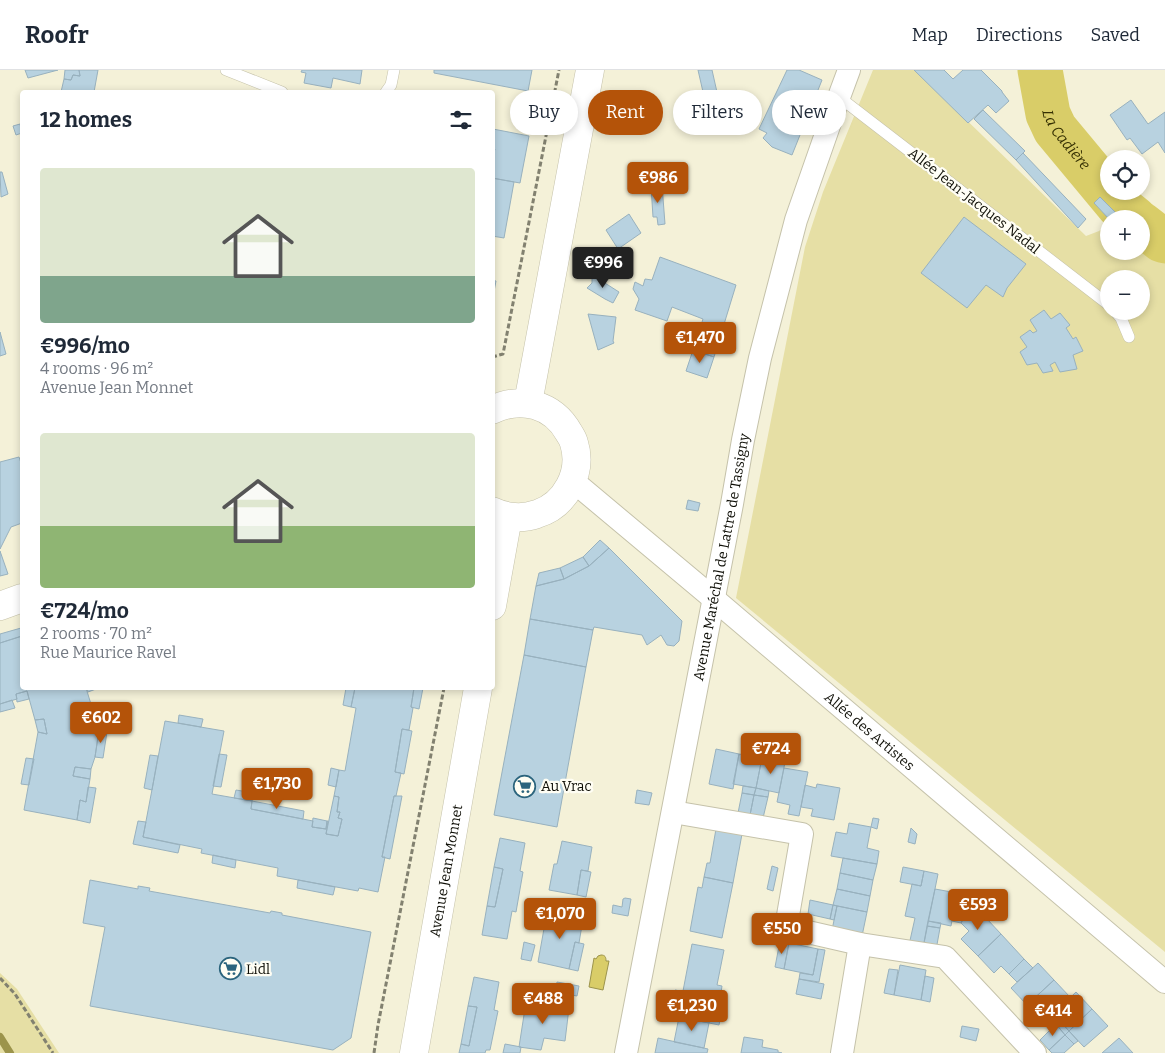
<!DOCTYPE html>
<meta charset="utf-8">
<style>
:root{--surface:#fff;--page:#f2f2f3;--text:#1f2937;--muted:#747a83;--line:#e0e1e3;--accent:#b45309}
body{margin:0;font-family:Bitter,serif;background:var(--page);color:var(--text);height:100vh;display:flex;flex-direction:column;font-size:19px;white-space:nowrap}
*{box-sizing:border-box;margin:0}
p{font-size:16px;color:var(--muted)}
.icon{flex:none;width:28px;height:28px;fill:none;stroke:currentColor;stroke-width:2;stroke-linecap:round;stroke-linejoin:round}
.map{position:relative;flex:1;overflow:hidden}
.side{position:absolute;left:20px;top:20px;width:475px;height:600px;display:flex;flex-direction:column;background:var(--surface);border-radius:5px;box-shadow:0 2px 8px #0003}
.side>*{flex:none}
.banner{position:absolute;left:510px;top:20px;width:475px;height:45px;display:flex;gap:10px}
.tools{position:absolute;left:1100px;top:80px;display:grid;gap:10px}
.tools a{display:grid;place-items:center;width:50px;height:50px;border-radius:50%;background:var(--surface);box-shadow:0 2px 8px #0003;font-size:25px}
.price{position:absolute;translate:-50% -42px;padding:0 11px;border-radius:5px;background:var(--accent);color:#fff;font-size:16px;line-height:32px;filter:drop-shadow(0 1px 2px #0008)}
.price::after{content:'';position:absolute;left:50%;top:30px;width:15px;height:11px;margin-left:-8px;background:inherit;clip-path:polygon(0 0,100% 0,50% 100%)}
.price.selected{background:#222;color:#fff}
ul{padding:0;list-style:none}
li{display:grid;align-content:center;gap:10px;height:265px;padding:0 20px}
li span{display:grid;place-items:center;height:155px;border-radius:5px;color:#555}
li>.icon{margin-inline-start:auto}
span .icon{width:90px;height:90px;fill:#fffc;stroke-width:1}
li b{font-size:21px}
h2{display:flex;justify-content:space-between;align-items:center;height:60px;padding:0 20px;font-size:21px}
.chip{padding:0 18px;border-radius:22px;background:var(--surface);box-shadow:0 2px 8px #0003;font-size:18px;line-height:45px}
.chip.selected{background:var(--accent);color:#fff}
header{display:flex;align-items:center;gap:30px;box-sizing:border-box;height:70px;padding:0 25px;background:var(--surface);border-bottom:1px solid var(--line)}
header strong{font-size:24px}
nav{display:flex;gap:28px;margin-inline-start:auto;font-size:18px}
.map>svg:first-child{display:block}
.green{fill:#e6dfa5;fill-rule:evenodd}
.water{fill:#d9cd68;stroke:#9c944b}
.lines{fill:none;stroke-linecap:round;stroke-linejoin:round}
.stream{stroke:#9c944b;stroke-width:8}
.river{stroke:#d9cd68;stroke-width:45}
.building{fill:#b8d2e0;stroke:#98b1be}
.service-casing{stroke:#c5c2aa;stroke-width:12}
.minor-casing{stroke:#c5c2aa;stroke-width:24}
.tertiary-casing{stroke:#c5c2aa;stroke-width:29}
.path{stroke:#828170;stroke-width:3;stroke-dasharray:5 2.5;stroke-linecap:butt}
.service{stroke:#fff;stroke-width:11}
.minor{stroke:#fff;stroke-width:22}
.tertiary{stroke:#fff;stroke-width:28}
.labels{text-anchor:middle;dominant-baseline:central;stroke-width:4.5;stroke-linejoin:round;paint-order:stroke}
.street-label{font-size:14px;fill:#0e0e06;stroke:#fffef4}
.poi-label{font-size:14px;fill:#0e0e06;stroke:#fffef4;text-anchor:start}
.water-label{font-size:15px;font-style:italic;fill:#353003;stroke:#fffef4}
</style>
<header>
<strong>Roofr</strong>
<nav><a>Map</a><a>Directions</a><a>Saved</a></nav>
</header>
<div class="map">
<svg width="1165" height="983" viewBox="0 0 1165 983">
<rect width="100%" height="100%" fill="#f4f1d8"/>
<path class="green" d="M 873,0 L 915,0 L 1086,166 L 1099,161 L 1109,153 L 1109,181 L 1141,181 L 1141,163 L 1159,175 L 1165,176 L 1165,882 L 736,528 L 805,177 L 823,122 ZM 1109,209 L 1141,209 L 1141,241 L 1109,241 Z
M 0,903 L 17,919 L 59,983 L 0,983 Z"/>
<path class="water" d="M 601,885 C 605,885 606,887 606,891 L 609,891 L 603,920 L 589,917 L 594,888 L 596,889 L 598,886 Z"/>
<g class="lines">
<path class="stream" d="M 0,967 L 10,983"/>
<g class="river">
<path id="s1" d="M 1040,0 L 1048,44 L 1055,59 L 1119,136 L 1135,149"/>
<path d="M 1141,154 L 1162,170 L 1165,171"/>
</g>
</g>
<path class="building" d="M 25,0 L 58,0 L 28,8 Z
M 65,0 L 79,0 L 80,6 L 73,5 L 71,10 L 64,9 Z
M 79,0 L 98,0 L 94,22 L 61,22 L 64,9 L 71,10 L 73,5 L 80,6 Z
M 302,0 L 362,0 L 360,14 L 333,8 L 331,18 L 304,13 L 306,3 L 301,2 Z
M 434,0 L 532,0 L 528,21 L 434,3 Z
M 698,0 L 712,0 L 726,62 L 720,61 L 719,57 L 711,57 Z
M 787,0 L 799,0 L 822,10 L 792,85 L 772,77 L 763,68 L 767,63 L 759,59 Z
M 914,0 L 944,0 L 953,9 L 963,0 L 981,0 L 1002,21 L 1002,22 L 1009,31 L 996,43 L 988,35 L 968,53 Z
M 1131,30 L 1148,54 L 1165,42 L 1165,83 L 1158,72 L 1142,84 L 1130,68 L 1127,70 L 1110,45 Z
M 721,35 L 732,36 L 734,53 L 725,55 Z
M 983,40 L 1025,81 L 1016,90 L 974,49 Z
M 20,54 L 22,63 L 16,65 L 13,56 Z
M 493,59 L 529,66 L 520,113 L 492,108 L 492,89 L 495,79 L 492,79 Z
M 1023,83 L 1086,149 L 1078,158 L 1016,90 Z
M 0,102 L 2,102 L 8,124 L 1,127 Z
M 492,108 L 514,112 L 504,168 L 492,166 Z
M 662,115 L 665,154 L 658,155 L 657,147 L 653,147 L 651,116 Z
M 1100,127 L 1116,143 L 1111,149 L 1109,149 L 1094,133 Z
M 629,144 L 641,163 L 618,179 L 606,160 Z
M 964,147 L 1026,194 L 1007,218 L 1003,227 L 986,215 L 967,238 L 921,203 Z
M 660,187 L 736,215 L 714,287 L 693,280 L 703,249 L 672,237 L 667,251 L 635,240 L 639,229 L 633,219 L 635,212 L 643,216 L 645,209 L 652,210 Z
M 594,203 L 596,203 L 597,208 L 619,222 L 613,233 L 605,229 L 587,218 L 592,213 L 592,205 L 594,204 Z
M 492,210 L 496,211 L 492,232 Z
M 1044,240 L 1051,249 L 1060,243 L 1070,255 L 1066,258 L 1073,269 L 1076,267 L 1083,281 L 1073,285 L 1077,299 L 1060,302 L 1055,292 L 1050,295 L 1053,301 L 1043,303 L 1037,293 L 1027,295 L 1020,282 L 1027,277 L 1020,267 L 1030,260 L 1033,263 L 1037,261 L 1030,250 Z
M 588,244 L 616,247 L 613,271 L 614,273 L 598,280 Z
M 0,262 L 6,284 L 0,286 Z
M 693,280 L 714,287 L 707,308 L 686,301 Z
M 19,387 L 22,396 L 22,453 L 11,457 L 0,479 L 0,392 Z
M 688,430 L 700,433 L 698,441 L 686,439 Z
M 600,470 L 609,478 L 589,496 L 583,487 Z
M 609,478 L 682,551 L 679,571 L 674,576 L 667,575 L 661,565 L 647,575 L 642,565 L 594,557 L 593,560 L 530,549 L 536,516 L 564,509 L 589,496 Z
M 0,481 L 8,504 L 0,506 Z
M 583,487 L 589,496 L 564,509 L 560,498 Z
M 560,498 L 564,509 L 536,516 L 539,503 Z
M 530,549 L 593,560 L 586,597 L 524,585 Z
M 21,558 L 22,566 L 0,573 L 0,564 Z
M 22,566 L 22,618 L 86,618 L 99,660 L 95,687 L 91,699 L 75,697 L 73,706 L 90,709 L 86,732 L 80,730 L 77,750 L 24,740 L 38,662 L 47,664 L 44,649 L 35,650 L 27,621 L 16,624 L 17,629 L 0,634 L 0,573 Z
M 524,585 L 586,597 L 557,757 L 494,745 Z
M 86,618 L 96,618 L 96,619 L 88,622 Z
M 346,618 L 355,618 L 351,637 L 343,635 Z
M 355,618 L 414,618 L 411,637 L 413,638 L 409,660 L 402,659 L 395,702 L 401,703 L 396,726 L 394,726 L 382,787 L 385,787 L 378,822 L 359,818 L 358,821 L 277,806 L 278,798 L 201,783 L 202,779 L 143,767 L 165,651 L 224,661 L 212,724 L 252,731 L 251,739 L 313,751 L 312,757 L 326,759 L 327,751 L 328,751 L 326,764 L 338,766 L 342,749 L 338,748 L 340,742 L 337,742 L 339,727 L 334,726 L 339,700 L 345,701 L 356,638 L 351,637 Z
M 414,618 L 423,618 L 419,639 L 411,637 Z
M 27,621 L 29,629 L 17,632 L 16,624 Z
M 12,630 L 15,638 L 0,642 L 0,634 Z
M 179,645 L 203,649 L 201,657 L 178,653 Z
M 44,649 L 47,664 L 38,662 L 35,650 Z
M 402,659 L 412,661 L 404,704 L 395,702 Z
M 99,660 L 107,662 L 103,688 L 95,687 Z
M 716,679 L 739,684 L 733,719 L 709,714 Z
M 219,684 L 227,685 L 221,717 L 213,716 Z
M 739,684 L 762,688 L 756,718 L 733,714 Z
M 150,685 L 158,686 L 152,720 L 144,718 Z
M 26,688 L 34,689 L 29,715 L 21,714 Z
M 762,688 L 785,692 L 779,723 L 756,718 Z
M 75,697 L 91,699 L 90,709 L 73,706 Z
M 331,698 L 339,700 L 336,717 L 328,715 Z
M 784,698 L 808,702 L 799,746 L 788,744 L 790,735 L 777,732 Z
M 817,714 L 840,718 L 834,750 L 811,746 L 813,739 L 801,737 L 805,715 L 816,718 Z
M 743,716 L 756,718 L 754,725 L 742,723 Z
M 88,717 L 96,718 L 90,753 L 77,750 L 80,730 L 86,732 Z
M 756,718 L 769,721 L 768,727 L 754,725 Z
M 236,720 L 254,723 L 252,731 L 234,728 Z
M 637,720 L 652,723 L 649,735 L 635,733 Z
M 742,723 L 754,725 L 750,745 L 738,743 Z
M 754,725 L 768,727 L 763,748 L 750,745 Z
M 334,726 L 339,727 L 337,742 L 340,742 L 338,748 L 342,749 L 338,766 L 326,764 Z
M 394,726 L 402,726 L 390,789 L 382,787 Z
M 252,731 L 304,741 L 303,749 L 251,739 Z
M 313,748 L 327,751 L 326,759 L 312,757 Z
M 873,748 L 879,749 L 877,759 L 871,757 Z
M 138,751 L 146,752 L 143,767 L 180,775 L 178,783 L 133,774 Z
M 849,753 L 871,757 L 867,778 L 879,781 L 877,794 L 831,786 L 836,762 L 847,764 Z
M 911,758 L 917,764 L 915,774 L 908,772 Z
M 716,759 L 742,764 L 733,813 L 704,807 L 707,793 L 710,793 Z
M 500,768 L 525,773 L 520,801 L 523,802 L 516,842 L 512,841 L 507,869 L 482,865 L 487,836 L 495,837 L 503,799 L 494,797 Z
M 562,771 L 592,777 L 588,801 L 581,800 L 577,825 L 549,820 L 554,794 L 557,794 Z
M 213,785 L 236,790 L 235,798 L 212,793 Z
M 843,788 L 877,794 L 873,810 L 840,803 Z
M 772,796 L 778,798 L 773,821 L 767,819 Z
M 494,797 L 503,799 L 495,837 L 487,836 Z
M 903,797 L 924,801 L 921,816 L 900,812 Z
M 581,800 L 591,802 L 586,827 L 577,825 Z
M 924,801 L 938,804 L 923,878 L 909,875 L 915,848 L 905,846 L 912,814 L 921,816 Z
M 840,803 L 873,810 L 870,826 L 837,819 Z
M 704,807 L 733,813 L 722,868 L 690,861 L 698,817 L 702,818 Z
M 90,810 L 138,819 L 138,816 L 150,818 L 149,821 L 270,843 L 271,841 L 282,843 L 282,845 L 371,862 L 351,968 L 333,980 L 90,936 L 105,857 L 83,853 Z
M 298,810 L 335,817 L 333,825 L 297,818 Z
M 837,819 L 870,826 L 867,842 L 833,835 Z
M 935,819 L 957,823 L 951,856 L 928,851 Z
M 625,828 L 631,829 L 628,846 L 612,843 L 613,835 L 622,837 L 623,829 Z
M 810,830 L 833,835 L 830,849 L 808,844 Z
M 956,830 L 972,833 L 961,853 L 952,851 Z
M 532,833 L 539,834 L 538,844 L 530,842 Z
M 972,833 L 1001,864 L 978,886 L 961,869 L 969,861 L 961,853 Z
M 833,835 L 837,836 L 834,850 L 830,849 Z
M 837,836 L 867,842 L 862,866 L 832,860 Z
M 547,842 L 583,849 L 579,873 L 575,872 L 569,899 L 538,892 Z
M 928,851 L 941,853 L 940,858 L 927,856 Z
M 927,856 L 940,858 L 936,880 L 923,878 Z
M 1001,864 L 1024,889 L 1009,904 L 1001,896 L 994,903 L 978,886 Z
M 780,871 L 789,873 L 784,899 L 775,897 Z
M 524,872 L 535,875 L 531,891 L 521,889 Z
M 575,872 L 584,874 L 578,901 L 569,899 Z
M 789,873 L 818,879 L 813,905 L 784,899 Z
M 692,874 L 724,880 L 717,915 L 722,916 L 720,929 L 683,921 Z
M 818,879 L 825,880 L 819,912 L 799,909 L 800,903 L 813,905 Z
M 1024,889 L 1033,898 L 1017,912 L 1009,904 Z
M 1038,893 L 1054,910 L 1027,935 L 1011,918 Z
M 900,895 L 926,900 L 921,930 L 894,925 Z
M 889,899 L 898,900 L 894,925 L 884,923 Z
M 925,906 L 934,908 L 930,932 L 921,930 Z
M 474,907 L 499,912 L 494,940 L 498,941 L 490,980 L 486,980 L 485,983 L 459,983 L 461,974 L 469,976 L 477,937 L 468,936 Z
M 799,909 L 824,914 L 821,929 L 796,924 Z
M 1054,910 L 1070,927 L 1044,952 L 1027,935 Z
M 557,912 L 579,916 L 577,926 L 555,922 Z
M 675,920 L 713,927 L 709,953 L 679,947 L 681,933 L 672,932 Z
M 1076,922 L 1092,939 L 1069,961 L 1053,944 Z
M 713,927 L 724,929 L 719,955 L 709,953 Z
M 526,932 L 569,938 L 565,971 L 544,968 L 541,980 L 519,977 Z
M 468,936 L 477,937 L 469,976 L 461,974 Z
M 1092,939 L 1108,956 L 1084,977 L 1069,961 Z
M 679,947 L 709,953 L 704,978 L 674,972 Z
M 1060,951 L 1069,961 L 1065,965 L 1056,954 Z
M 1056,954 L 1065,965 L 1049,980 L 1040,970 Z
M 962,956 L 979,959 L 976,971 L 960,967 Z
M 1069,961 L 1078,971 L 1074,974 L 1065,965 Z
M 1065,965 L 1074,974 L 1064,983 L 1052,983 L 1049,980 Z
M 744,967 L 763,970 L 762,977 L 778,980 L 778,982 L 782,983 L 741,983 Z
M 658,968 L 708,979 L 707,983 L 655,983 Z
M 1119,968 L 1133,983 L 1102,983 Z
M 505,974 L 521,977 L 520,983 L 503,983 Z"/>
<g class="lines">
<defs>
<path id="service" d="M 226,0 L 282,22
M 386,22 L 391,15 L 394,0
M 839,27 L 1109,235
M 1115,241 L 1121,248 L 1129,267"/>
<g id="minor">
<path id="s2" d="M 573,411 L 714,529 L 1165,912"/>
<path d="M 673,742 L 802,764 L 786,857 L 860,874 L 945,887 L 1035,983"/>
<path id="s3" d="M 626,983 L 732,434 L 743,370 L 760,288 L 796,150 L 839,27 L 849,0"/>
<path d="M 842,983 L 860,874"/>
</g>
<g id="tertiary">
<path d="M 528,333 L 590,0"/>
<path d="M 492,340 C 521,326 553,334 569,363 C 571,366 573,369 574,373 C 583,402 566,435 537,444 C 523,449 506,448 492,441"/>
<path d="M 0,536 L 22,528"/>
<path d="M 492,536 L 508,447"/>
<path id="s4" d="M 414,983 L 478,618"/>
</g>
</defs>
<use href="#service" class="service-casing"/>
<use href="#minor" class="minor-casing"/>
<use href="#tertiary" class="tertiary-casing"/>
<path class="path" d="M 492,287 L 503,284 L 559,0
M 0,908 L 15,924 L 53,983
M 374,983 L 378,955 L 444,618"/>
<use href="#service" class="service"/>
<use href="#minor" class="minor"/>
<use href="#tertiary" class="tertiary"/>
</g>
<defs>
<symbol id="supermarket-ring" viewBox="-11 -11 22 22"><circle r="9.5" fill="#fffef4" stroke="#2b647d" stroke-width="1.5"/><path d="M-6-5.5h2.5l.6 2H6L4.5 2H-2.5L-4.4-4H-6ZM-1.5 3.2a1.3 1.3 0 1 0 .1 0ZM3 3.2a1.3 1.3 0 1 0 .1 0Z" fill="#2b647d"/></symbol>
</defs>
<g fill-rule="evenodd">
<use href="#supermarket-ring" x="512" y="704" width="25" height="25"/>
<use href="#supermarket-ring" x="218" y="886" width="25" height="25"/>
</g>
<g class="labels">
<g class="street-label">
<text transform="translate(974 131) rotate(38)">Allée Jean-Jacques Nadal</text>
<text stroke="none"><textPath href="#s3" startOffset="505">Avenue Maréchal de Lattre de Tassigny</textPath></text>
<text stroke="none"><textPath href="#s2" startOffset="388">Allée des Artistes</textPath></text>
<text stroke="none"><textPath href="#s4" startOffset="185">Avenue Jean Monnet</textPath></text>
</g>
<g class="poi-label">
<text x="541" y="716">Au Vrac</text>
<text x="246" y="899">Lidl</text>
</g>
<g class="water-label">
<text stroke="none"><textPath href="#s1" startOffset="76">La Cadière</textPath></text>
</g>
</g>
</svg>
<div class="tools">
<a><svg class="icon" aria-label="locate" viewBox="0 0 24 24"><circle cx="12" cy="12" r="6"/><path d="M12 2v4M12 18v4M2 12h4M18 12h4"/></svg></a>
<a>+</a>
<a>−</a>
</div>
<b class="price" style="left:658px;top:134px">€986</b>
<b class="price selected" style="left:603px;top:219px">€996</b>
<b class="price" style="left:700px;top:294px">€1,470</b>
<b class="price" style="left:101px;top:674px">€602</b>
<b class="price" style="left:771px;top:705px">€724</b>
<b class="price" style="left:277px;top:740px">€1,730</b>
<b class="price" style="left:978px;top:861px">€593</b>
<b class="price" style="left:560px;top:870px">€1,070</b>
<b class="price" style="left:782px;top:885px">€550</b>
<b class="price" style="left:543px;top:955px">€488</b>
<b class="price" style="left:692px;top:962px">€1,230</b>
<b class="price" style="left:1053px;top:967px">€414</b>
<div class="banner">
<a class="chip">Buy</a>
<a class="chip selected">Rent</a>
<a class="chip">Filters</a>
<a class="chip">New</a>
</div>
<section class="side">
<h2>12 homes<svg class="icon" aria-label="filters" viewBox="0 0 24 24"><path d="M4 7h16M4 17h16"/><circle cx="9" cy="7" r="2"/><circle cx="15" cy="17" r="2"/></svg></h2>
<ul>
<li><span style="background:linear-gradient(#dfe7d0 70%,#7fa58c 0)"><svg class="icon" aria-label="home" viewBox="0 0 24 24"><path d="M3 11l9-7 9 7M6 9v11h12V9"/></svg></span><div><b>€996/mo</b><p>4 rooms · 96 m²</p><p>Avenue Jean Monnet</p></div></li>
<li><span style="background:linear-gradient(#dfe7d0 60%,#8fb573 0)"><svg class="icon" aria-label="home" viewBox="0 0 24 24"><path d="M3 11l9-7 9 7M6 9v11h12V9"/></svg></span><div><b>€724/mo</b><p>2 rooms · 70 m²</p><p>Rue Maurice Ravel</p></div></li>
</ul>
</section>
</div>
